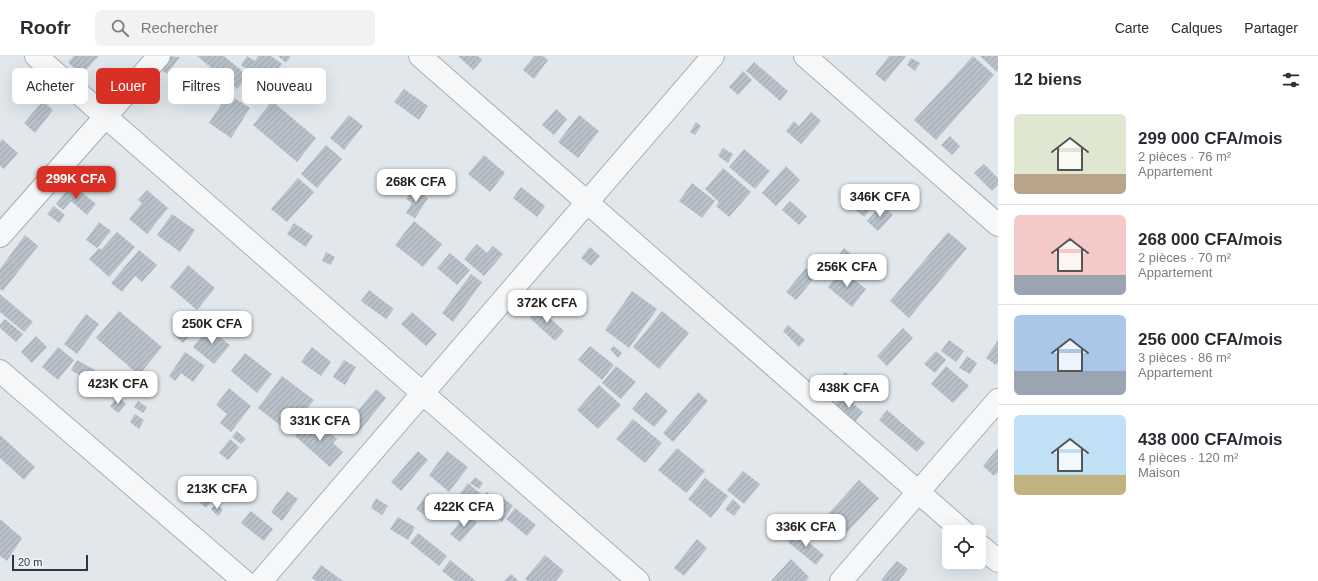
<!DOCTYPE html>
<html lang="fr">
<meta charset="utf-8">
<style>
:root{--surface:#fff;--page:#f2f2f3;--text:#2b2b33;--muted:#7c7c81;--line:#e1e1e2;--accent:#d93025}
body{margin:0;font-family:Arial,sans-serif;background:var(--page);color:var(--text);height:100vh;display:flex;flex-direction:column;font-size:15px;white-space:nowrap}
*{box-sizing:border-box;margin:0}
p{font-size:13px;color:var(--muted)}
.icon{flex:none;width:22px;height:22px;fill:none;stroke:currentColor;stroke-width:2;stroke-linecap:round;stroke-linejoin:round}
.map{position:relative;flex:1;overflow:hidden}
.drawer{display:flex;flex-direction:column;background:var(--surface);width:320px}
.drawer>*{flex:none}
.top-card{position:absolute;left:12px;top:12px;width:380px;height:36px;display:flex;gap:8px}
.tools{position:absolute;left:942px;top:469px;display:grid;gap:8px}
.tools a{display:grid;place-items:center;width:44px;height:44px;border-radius:6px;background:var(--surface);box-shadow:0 4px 16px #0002;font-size:20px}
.scale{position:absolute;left:12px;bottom:10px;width:76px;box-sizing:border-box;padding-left:4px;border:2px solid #283745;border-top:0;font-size:11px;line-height:14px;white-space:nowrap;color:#283745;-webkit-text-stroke:3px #f2f5f8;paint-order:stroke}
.price{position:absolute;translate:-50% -34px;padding:0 9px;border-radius:8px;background:#fff;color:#222;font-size:13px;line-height:26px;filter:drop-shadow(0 1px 2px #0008)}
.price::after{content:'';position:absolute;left:50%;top:24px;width:12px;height:9px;margin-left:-6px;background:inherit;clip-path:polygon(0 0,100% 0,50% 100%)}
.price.selected{background:var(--accent);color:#fff}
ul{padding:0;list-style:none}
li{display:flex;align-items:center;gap:12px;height:100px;padding:0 16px}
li+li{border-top:1px solid var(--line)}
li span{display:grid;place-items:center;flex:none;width:112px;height:80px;border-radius:6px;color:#555}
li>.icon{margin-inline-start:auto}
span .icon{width:48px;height:48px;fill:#fffc;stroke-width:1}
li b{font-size:17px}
h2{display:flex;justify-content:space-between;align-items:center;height:48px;padding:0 16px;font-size:17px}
.tag{padding:0 14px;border-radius:6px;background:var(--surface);box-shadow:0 4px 16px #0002;font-size:14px;line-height:36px}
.tag.selected{background:var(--accent);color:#fff}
header{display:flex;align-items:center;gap:24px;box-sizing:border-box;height:56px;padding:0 20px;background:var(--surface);border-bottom:1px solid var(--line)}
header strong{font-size:19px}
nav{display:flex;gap:22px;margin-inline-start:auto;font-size:14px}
.search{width:280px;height:36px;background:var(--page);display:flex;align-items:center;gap:10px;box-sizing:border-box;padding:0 14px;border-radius:6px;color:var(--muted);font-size:15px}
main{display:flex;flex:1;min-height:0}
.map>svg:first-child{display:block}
.building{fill:url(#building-hatch)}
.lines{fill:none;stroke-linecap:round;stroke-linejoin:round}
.minor-casing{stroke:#a6afb6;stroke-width:24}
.minor{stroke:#f5f7f9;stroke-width:22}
</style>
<header>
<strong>Roofr</strong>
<div class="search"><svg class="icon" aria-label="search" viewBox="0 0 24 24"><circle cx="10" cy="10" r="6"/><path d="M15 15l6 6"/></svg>Rechercher</div>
<nav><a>Carte</a><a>Calques</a><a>Partager</a></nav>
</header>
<main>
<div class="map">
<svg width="998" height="525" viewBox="0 0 998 525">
<defs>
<pattern id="building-hatch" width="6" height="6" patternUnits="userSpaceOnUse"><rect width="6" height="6" fill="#b8c1ca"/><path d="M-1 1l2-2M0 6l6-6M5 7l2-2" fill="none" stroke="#9ea6af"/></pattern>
</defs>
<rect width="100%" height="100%" fill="#e2e7eb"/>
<path class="building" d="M 74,0 L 99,0 L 81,19 L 68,6 Z
M 162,0 L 180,1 L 167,18 L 158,11 Z
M 197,0 L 224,0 L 248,20 L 237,33 Z
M 247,0 L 255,5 L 258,0 L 271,0 L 282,8 L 267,28 L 241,9 Z
M 278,0 L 291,0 L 286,7 Z
M 458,0 L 478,0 L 482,4 L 473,14 Z
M 534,0 L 543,0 L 548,4 L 534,23 L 523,14 Z
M 889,0 L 906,0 L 885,26 L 875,18 Z
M 973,0 L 994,19 L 936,84 L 914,64 Z
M 980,0 L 998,0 L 998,14 L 997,16 Z
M 911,2 L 920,7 L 915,15 L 907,9 Z
M 754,6 L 788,35 L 780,45 L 746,15 Z
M 743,15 L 752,24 L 738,39 L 729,31 Z
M 404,33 L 428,50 L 419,64 L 394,46 Z
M 228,38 L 250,52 L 231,82 L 209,67 Z
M 43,45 L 53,54 L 35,77 L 24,67 Z
M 272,45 L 316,82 L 297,106 L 253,69 Z
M 556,53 L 567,63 L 554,79 L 542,69 Z
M 811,56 L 821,65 L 801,88 L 786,75 L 794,65 L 799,70 Z
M 349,59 L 363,70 L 344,94 L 330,82 Z
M 579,59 L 599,75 L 578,102 L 558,86 Z
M 696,66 L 701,70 L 695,79 L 690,76 Z
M 950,80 L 960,90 L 952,99 L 941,89 Z
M 2,83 L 18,97 L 4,113 L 0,110 L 0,86 Z
M 326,89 L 342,103 L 317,132 L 301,118 Z
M 723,92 L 733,98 L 728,107 L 718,100 Z
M 744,93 L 770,115 L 755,133 L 729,111 Z
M 484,99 L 505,117 L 490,136 L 468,118 Z
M 984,108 L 998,122 L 998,129 L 992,135 L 974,117 Z
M 786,110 L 800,124 L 776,150 L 762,137 Z
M 723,112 L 751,136 L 729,161 L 716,150 L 719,146 L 705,133 Z
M 298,122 L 314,136 L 287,166 L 271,153 Z
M 692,127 L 715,145 L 702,162 L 679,145 Z
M 72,128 L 96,148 L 87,159 L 71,145 L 63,154 L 56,148 Z
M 521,131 L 545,150 L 537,161 L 513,142 Z
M 413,132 L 428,142 L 415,162 L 406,157 L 412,147 L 406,143 Z
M 859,132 L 876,147 L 864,161 L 847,147 Z
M 147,134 L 168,152 L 147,178 L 129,163 L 142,147 L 138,144 Z
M 790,145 L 807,160 L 799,169 L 782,154 Z
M 882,148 L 893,159 L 878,175 L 867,165 Z
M 54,150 L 65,159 L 59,167 L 47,158 Z
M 172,158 L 195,174 L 180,196 L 157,179 Z
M 414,165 L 442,188 L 423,211 L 395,189 Z
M 99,166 L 111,175 L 97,192 L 86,184 Z
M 294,167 L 313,180 L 306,191 L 287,178 Z
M 117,176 L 135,191 L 109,221 L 89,203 L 99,192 L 101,194 Z
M 948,176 L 967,192 L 909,262 L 890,245 Z
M 25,179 L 38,190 L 3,235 L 0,233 L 0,213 Z
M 477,188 L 487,197 L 493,190 L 503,198 L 484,220 L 464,203 Z
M 590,191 L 600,200 L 591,210 L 581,202 Z
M 844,192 L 868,212 L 860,222 L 837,202 Z
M 139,194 L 157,209 L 142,226 L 135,220 L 122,236 L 111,227 Z
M 326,196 L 335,201 L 331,209 L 322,205 Z
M 450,197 L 470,214 L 457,229 L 437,212 Z
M 188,209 L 215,232 L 197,254 L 170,231 Z
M 806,212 L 816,220 L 796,244 L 786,236 Z
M 842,214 L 866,233 L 852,251 L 828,231 Z
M 471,218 L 482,226 L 453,266 L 442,257 Z
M 369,234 L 394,253 L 386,263 L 361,245 Z
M 632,235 L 657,253 L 629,292 L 605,274 Z
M 0,238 L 33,266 L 24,276 L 0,256 Z
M 539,252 L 564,275 L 555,285 L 530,262 Z
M 119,255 L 162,291 L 139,319 L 96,282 Z
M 662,255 L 689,277 L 659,313 L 633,291 Z
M 412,256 L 437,278 L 426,290 L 401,268 Z
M 86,258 L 99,268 L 77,298 L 64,288 Z
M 191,258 L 201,267 L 183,287 L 173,278 Z
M 5,263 L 23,278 L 16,286 L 0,272 L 0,269 Z
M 212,268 L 220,275 L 217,279 L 230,289 L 214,308 L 193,291 Z
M 788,269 L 805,284 L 799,291 L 783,275 Z
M 903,272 L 913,282 L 887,310 L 877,300 Z
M 36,280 L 47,291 L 32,307 L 21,296 Z
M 949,284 L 964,295 L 956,306 L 941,295 Z
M 998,284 L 998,306 L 996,309 L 986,302 Z
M 590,290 L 614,309 L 602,324 L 578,304 Z
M 614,290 L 622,297 L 618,302 L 610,293 Z
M 58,291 L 74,304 L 58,324 L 42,311 Z
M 312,291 L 331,306 L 321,320 L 301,306 Z
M 936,295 L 946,304 L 935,317 L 924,308 Z
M 185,296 L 205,310 L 193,326 L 181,317 L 175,325 L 169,320 Z
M 245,297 L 272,318 L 257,337 L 231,315 Z
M 967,300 L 977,307 L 970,318 L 959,312 Z
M 77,304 L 95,314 L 89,325 L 71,314 Z
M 344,304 L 356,311 L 345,329 L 333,321 Z
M 616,310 L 636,326 L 621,343 L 602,327 Z
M 946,310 L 969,330 L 953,347 L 931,328 Z
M 845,316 L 853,323 L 846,332 L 838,326 Z
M 282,320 L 314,344 L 289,376 L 258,352 Z
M 599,329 L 621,349 L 598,373 L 577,354 Z
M 229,332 L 251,350 L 231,376 L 220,367 L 227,358 L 216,349 Z
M 376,333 L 386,342 L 357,378 L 346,369 Z
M 646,336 L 668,355 L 654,371 L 632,353 Z
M 698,336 L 708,345 L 673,386 L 663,377 Z
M 843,339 L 863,356 L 855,366 L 834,350 Z
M 118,340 L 126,348 L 118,357 L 110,350 Z
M 138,345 L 147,351 L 143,357 L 134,351 Z
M 325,353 L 344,368 L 338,376 L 319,361 Z
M 887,354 L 925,387 L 917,396 L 879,364 Z
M 135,358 L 144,364 L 139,373 L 130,366 Z
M 311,361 L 337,383 L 333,387 L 343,396 L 330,411 L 295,380 Z
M 633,363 L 662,387 L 645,407 L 616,383 Z
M 237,375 L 246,383 L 241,388 L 232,381 Z
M 0,379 L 35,411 L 24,424 L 0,402 Z
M 230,383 L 239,391 L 228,404 L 219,397 Z
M 677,392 L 705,415 L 686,437 L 658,414 Z
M 998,392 L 998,416 L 994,420 L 983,410 Z
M 418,395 L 428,404 L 401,435 L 391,426 Z
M 447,395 L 468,411 L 449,436 L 429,419 Z
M 743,415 L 760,428 L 744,448 L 727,434 Z
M 475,421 L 483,427 L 479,433 L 470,427 Z
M 705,422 L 728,440 L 711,462 L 688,443 Z
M 859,424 L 879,442 L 840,484 L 820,467 Z
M 194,426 L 214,443 L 206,452 L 186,435 Z
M 468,427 L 480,437 L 467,454 L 455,444 Z
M 287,435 L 298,443 L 282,465 L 271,456 Z
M 487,436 L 498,445 L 482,465 L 471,456 Z
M 428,437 L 438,445 L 426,460 L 416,453 Z
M 376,442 L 388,450 L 382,459 L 371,452 Z
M 503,442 L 513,450 L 502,466 L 492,458 Z
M 733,443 L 741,451 L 734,460 L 725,453 Z
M 216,448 L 223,454 L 218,460 L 211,453 Z
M 515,452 L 536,469 L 527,480 L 506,463 Z
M 251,455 L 273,473 L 264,485 L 241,467 Z
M 467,458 L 477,467 L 460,486 L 450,478 Z
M 398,461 L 415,471 L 408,484 L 390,473 Z
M 0,463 L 22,482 L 7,505 L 0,500 Z
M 796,476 L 824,499 L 816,509 L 788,486 Z
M 418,477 L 447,500 L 439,510 L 410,487 Z
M 697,483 L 707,492 L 684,520 L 674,512 Z
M 545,499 L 564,515 L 556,525 L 528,525 L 525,523 Z
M 791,503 L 809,521 L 806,525 L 771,525 Z
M 450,504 L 476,525 L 455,525 L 442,515 Z
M 897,505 L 908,513 L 899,525 L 883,525 L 881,524 Z
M 321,509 L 343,525 L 316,525 L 312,522 Z
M 511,518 L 519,525 L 504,525 Z"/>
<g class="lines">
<defs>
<path id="minor" d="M 36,0 L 638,525
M 420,0 L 964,476
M 805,0 L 998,169
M 0,180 L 159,0
M 0,315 L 244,525
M 979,489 L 998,505
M 261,525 L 713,0
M 841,525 L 998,344"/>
</defs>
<use href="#minor" class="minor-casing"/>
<use href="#minor" class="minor"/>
</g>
</svg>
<div class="tools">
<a><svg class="icon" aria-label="locate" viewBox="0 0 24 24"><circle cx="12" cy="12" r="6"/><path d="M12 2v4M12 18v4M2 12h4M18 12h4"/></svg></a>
</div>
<div class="scale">20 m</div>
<b class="price selected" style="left:76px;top:144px">299K CFA</b>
<b class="price" style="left:416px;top:147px">268K CFA</b>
<b class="price" style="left:880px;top:162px">346K CFA</b>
<b class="price" style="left:847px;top:232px">256K CFA</b>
<b class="price" style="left:547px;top:268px">372K CFA</b>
<b class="price" style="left:212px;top:289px">250K CFA</b>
<b class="price" style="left:118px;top:349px">423K CFA</b>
<b class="price" style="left:849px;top:353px">438K CFA</b>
<b class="price" style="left:320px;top:386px">331K CFA</b>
<b class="price" style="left:217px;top:454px">213K CFA</b>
<b class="price" style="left:464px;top:472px">422K CFA</b>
<b class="price" style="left:806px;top:492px">336K CFA</b>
<div class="top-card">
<a class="tag">Acheter</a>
<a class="tag selected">Louer</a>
<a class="tag">Filtres</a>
<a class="tag">Nouveau</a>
</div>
</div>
<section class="drawer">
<h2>12 biens<svg class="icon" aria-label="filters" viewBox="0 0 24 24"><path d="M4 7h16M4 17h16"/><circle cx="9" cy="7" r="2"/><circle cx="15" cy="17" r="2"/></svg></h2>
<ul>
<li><span style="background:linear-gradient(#dfe7d0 75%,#b9a48a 0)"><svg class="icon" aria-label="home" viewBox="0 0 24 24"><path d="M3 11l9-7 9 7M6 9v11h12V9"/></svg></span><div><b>299 000 CFA/mois</b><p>2 pièces · 76 m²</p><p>Appartement</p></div></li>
<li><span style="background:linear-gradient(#f6c9c9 75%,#9aa5b1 0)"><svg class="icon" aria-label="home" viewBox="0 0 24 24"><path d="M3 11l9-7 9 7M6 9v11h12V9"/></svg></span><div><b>268 000 CFA/mois</b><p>2 pièces · 70 m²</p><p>Appartement</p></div></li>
<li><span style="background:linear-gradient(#a9c7e8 70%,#9aa5b1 0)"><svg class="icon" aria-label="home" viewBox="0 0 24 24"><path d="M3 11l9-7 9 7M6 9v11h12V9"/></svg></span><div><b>256 000 CFA/mois</b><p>3 pièces · 86 m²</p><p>Appartement</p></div></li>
<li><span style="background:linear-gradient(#bfe0f5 75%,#c2b280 0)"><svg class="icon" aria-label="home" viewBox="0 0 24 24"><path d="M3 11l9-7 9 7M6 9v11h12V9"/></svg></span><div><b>438 000 CFA/mois</b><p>4 pièces · 120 m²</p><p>Maison</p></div></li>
</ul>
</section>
</main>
